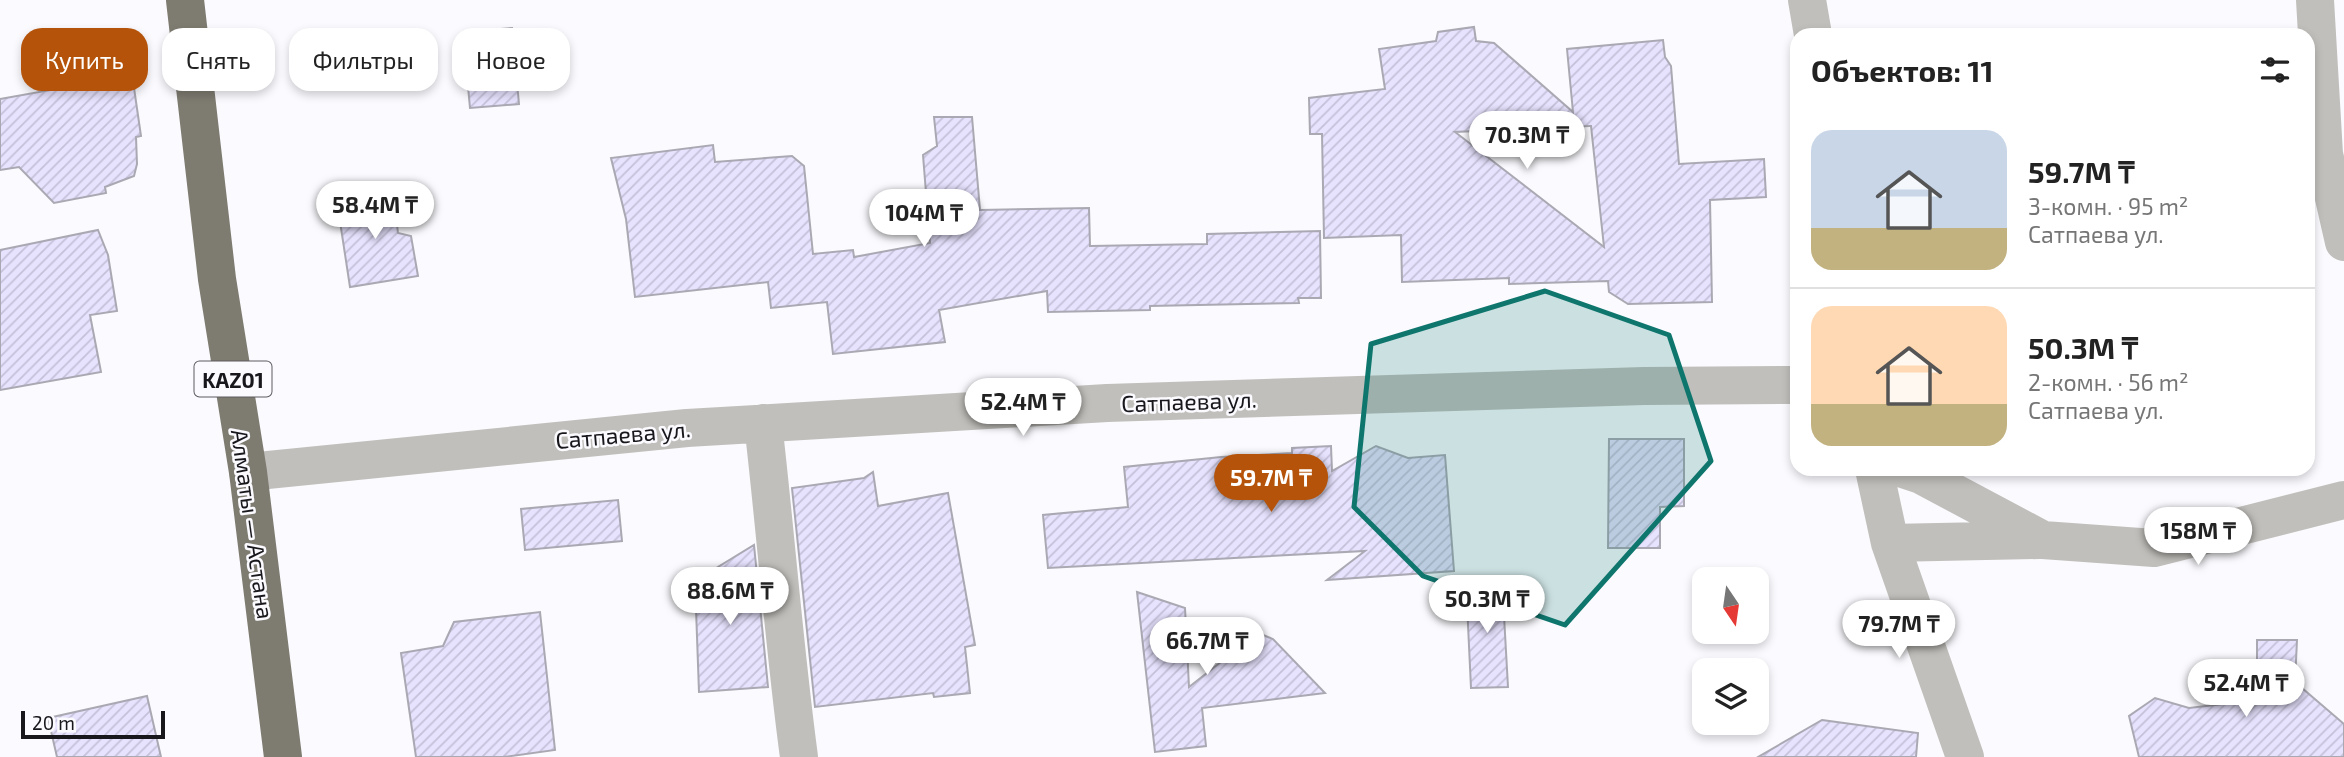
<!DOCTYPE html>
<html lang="ru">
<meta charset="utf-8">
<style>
:root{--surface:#fff;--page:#f6f6f6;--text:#222;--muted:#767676;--line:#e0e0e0;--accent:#b45309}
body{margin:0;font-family:"Exo 2",sans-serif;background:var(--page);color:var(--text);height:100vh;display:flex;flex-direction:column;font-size:26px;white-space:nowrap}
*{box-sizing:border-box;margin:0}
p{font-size:23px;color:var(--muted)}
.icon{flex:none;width:38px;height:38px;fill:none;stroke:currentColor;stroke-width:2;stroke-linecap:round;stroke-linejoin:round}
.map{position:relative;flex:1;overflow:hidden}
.panel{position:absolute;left:1790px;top:28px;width:525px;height:448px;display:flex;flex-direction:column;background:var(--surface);border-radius:21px;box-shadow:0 4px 10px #0003}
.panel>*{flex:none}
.hud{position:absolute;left:21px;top:28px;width:665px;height:63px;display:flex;gap:14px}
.needle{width:46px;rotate:167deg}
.tools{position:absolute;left:1692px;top:567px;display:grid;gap:14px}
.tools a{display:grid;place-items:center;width:77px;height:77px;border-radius:14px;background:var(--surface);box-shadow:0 4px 10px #0003;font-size:35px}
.scale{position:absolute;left:21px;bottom:18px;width:144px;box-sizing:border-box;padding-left:7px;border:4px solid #18171b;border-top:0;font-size:19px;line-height:24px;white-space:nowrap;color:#18171b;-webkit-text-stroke:5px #fbfafe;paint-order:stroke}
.price{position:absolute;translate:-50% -60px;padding:0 16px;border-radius:24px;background:#fff;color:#222;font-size:23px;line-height:46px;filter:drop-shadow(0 2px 4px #0008)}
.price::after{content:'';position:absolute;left:50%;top:42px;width:21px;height:16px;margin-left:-10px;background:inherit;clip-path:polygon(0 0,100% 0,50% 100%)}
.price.on{background:var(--accent);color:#fff}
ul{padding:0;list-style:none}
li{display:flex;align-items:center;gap:21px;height:175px;padding:0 21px}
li+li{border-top:2px solid var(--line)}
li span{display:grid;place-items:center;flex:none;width:196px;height:140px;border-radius:21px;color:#555}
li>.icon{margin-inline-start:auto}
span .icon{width:84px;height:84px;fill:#fffc;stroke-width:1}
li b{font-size:30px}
h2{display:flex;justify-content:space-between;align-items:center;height:84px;padding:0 21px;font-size:30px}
.chip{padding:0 24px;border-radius:21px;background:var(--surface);box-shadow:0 4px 10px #0003;font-size:24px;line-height:63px}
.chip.on{background:var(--accent);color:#fff}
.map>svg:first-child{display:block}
.building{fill:url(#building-hatch);stroke:#aaa8b2;stroke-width:2;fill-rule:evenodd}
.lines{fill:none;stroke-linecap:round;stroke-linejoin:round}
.street{stroke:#c1bfbb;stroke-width:38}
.highway{stroke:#7e7b71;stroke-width:38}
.marked{fill:#0f766e;fill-opacity:0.2;stroke:#0f766e;stroke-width:5;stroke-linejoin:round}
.labels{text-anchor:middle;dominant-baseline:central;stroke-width:5;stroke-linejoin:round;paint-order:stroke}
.shield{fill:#fbfafe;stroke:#5c5b5f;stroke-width:2}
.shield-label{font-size:21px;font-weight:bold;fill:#18171b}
.street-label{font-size:23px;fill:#18171b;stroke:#fbfafe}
</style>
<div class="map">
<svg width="2344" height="757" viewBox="0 0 2344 757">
<defs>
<pattern id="building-hatch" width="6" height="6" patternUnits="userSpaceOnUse" patternTransform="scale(1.75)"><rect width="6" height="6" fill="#e7e2fe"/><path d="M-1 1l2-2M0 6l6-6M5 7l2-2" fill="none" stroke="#c5c1d9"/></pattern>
</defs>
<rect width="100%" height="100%" fill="#fbfafe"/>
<path class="building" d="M 1474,27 L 1476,41 L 1494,43 L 1573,112 L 1567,49 L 1663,40 L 1665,57 L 1671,66 L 1679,164 L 1764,159 L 1766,197 L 1710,200 L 1712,302 L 1628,304 L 1609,292 L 1608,281 L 1509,284 L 1509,278 L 1402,282 L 1401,235 L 1324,238 L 1322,134 L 1310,134 L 1309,98 L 1385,89 L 1379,49 L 1436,41 L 1438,32 ZM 1591,126 L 1604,247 L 1455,132 L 1590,126 Z
M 512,28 L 519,104 L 470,108 L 463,32 Z
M 133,81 L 141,136 L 136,137 L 137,164 L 134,176 L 105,187 L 106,193 L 54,203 L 19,167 L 0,170 L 0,99 L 78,85 L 82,89 Z
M 934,117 L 972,117 L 980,210 L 1089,208 L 1090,246 L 1207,244 L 1207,234 L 1320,231 L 1321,298 L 1298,298 L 1299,303 L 1150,306 L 1150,310 L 1048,312 L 1047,291 L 939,310 L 945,342 L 833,354 L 827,302 L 771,308 L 768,282 L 635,297 L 626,219 L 611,158 L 713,145 L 715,162 L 792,156 L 804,166 L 813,254 L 853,250 L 854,257 L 930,243 L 923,155 L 937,146 Z
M 393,192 L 398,233 L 411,236 L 418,276 L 350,287 L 339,215 L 347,198 Z
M 98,230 L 108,255 L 117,311 L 90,315 L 101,372 L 0,390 L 0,250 Z
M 1609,439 L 1684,439 L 1684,506 L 1660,507 L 1660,548 L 1608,548 Z
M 1331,446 L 1332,471 L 1376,446 L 1408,458 L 1445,455 L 1454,571 L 1327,580 L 1365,551 L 1048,568 L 1043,515 L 1128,507 L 1124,467 L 1221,457 L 1292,453 L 1292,448 Z
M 873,472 L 878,506 L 948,493 L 975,645 L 965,647 L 970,693 L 934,697 L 933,693 L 815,707 L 792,488 L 864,478 Z
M 618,500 L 622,541 L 525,550 L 521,509 Z
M 754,545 L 768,687 L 699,692 L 695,581 Z
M 1502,580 L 1508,687 L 1471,688 L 1466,583 Z
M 1137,592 L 1185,608 L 1189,687 L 1258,633 L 1273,639 L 1325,693 L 1202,708 L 1206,746 L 1155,752 Z
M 540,612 L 555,750 L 504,757 L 416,757 L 401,653 L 443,646 L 454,622 Z
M 2257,640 L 2297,640 L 2295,682 L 2344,724 L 2344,757 L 2139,757 L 2129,716 L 2155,698 L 2189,708 L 2257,700 Z
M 147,696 L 161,757 L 57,757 L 48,718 Z
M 1822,720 L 1918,733 L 1916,757 L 1758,757 Z"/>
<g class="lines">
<path class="street" d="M 1807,0 L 1813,35
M 2315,0 L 2324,154 L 2344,242
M 763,423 C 776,535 784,646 799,757
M 1874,469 L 1890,543 L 1965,757
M 1903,469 L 1921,475 L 2043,540 L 2154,548 L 2344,500
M 248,472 L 687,428 L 1107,403 L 1644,386 L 1797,385
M 1890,543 L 2039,540"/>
<path class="highway" d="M 185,0 L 217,279 L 248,472 L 283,757"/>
</g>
<path class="marked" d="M 1545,291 L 1669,335 L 1711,461 L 1565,625 L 1423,576 L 1354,507 L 1371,344 Z"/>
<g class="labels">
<rect class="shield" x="194.5" y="361.5" width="77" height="35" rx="5"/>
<g class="shield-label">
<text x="233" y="379">KАZ01</text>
</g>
<g class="street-label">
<text transform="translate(1189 401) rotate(-2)">Сатпаева ул.</text>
<text transform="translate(623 434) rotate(-5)">Сатпаева ул.</text>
<text transform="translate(253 524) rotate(82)">Алматы — Астана</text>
</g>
</g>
</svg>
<div class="tools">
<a><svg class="needle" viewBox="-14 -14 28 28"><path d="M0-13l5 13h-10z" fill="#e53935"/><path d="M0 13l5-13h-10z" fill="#767676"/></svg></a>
<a><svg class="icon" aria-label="layers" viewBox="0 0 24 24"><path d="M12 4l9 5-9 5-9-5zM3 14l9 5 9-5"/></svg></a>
</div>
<div class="scale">20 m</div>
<b class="price" style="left:1527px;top:171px">70.3M ₸</b>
<b class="price" style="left:375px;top:241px">58.4M ₸</b>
<b class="price" style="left:924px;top:249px">104M ₸</b>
<b class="price" style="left:1023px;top:438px">52.4M ₸</b>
<b class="price on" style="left:1271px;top:514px">59.7M ₸</b>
<b class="price" style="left:2198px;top:567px">158M ₸</b>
<b class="price" style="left:730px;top:627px">88.6M ₸</b>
<b class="price" style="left:1487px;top:635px">50.3M ₸</b>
<b class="price" style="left:1899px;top:660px">79.7M ₸</b>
<b class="price" style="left:1207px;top:677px">66.7M ₸</b>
<b class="price" style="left:2246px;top:719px">52.4M ₸</b>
<div class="hud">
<a class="chip on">Купить</a>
<a class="chip">Снять</a>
<a class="chip">Фильтры</a>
<a class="chip">Новое</a>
</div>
<section class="panel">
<h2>Объектов: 11<svg class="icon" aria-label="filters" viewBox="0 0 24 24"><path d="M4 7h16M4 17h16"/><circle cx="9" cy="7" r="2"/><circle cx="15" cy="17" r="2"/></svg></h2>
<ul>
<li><span style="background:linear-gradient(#c9d6e8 70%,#c2b280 0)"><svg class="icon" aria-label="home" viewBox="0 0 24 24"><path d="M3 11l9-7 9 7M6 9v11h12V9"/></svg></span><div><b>59.7M ₸</b><p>3-комн. · 95 m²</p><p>Сатпаева ул.</p></div></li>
<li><span style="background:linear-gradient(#ffd9b3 70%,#c2b280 0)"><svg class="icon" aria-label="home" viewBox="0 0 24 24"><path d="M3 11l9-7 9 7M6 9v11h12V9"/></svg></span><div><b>50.3M ₸</b><p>2-комн. · 56 m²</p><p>Сатпаева ул.</p></div></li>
</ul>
</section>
</div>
